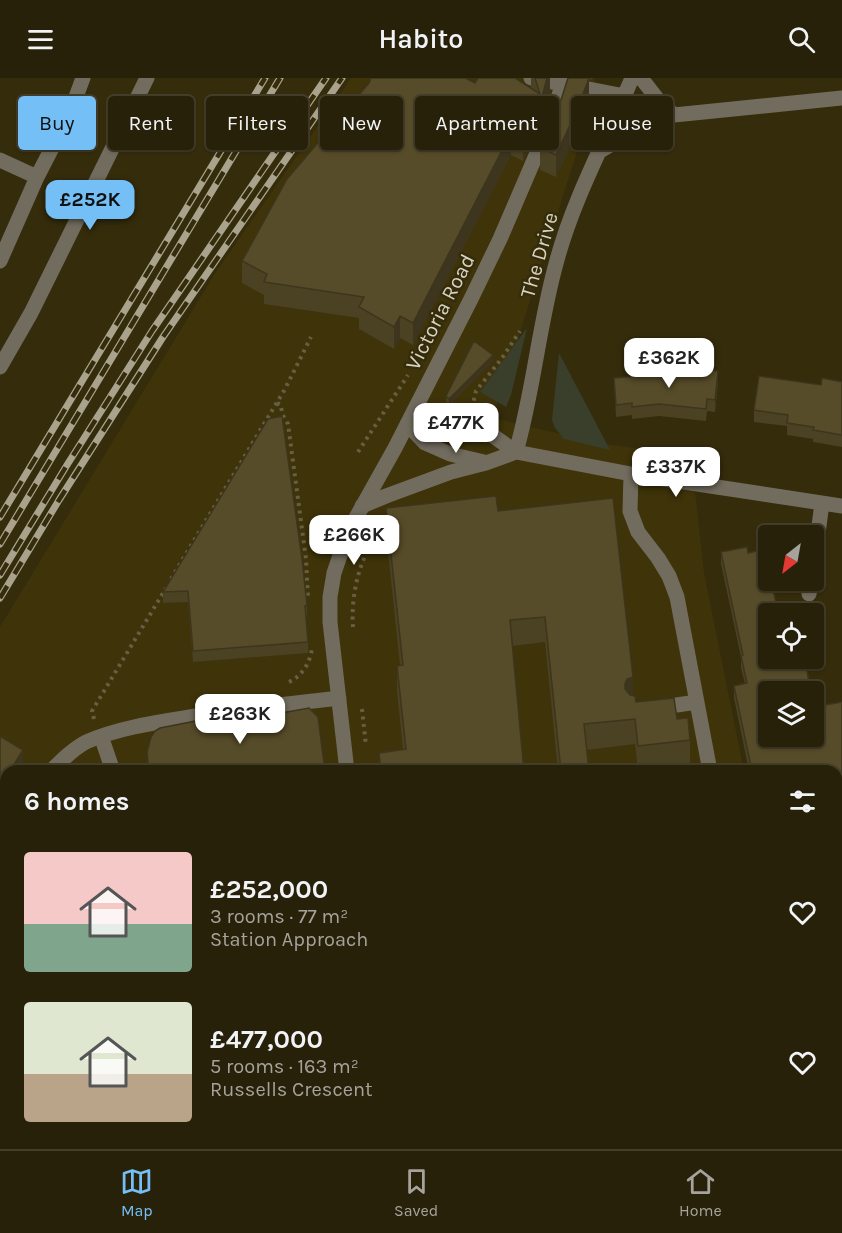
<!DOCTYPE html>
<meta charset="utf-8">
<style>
:root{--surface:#282109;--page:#302912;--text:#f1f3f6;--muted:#a5a39c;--line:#443e2a;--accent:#74c0f6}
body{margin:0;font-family:Karla,sans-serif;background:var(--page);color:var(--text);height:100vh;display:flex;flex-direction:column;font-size:22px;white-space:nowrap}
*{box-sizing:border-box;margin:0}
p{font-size:20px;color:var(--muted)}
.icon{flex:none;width:33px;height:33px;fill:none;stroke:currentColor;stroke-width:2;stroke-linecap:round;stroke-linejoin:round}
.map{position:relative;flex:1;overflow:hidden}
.details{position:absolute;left:0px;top:687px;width:843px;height:384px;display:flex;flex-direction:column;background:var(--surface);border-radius:18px 18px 0 0;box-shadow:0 2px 4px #0004,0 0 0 2px var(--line)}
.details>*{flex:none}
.top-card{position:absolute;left:18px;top:18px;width:807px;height:54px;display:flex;gap:12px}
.needle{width:39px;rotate:211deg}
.fabs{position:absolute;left:758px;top:447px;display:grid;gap:12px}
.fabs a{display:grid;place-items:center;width:66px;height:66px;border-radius:6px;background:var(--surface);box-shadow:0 2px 4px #0004,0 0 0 2px var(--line);font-size:30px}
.price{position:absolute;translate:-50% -51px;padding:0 14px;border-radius:12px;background:#fff;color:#222;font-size:20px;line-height:39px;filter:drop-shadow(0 2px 3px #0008)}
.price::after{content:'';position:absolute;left:50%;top:36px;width:18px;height:14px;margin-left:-9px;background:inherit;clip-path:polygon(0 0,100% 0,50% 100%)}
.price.selected{background:var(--accent);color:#111}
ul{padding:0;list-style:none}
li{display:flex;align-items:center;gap:18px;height:150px;padding:0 24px}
li span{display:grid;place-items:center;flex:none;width:168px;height:120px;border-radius:6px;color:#555}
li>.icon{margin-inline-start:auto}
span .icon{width:72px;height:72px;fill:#fffc;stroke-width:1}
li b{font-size:26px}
h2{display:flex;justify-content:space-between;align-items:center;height:72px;padding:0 24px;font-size:26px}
.chip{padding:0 21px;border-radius:6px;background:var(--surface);box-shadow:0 2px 4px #0004,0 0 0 2px var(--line);font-size:21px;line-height:54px}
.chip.selected{background:var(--accent);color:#111}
header{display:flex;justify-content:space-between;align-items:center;height:78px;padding:0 24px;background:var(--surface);font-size:27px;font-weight:600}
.tabs{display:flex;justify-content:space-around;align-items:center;height:84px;border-top:2px solid var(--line);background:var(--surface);font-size:16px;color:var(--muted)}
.tabs a{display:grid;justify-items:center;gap:3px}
.tabs .selected{color:var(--accent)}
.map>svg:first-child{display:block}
.built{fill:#3e3309}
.green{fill:#393f2b}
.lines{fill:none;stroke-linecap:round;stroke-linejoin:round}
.path{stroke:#675f43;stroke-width:4;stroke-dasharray:3 4.5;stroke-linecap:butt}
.minor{stroke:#716c5e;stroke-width:15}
.rail-casing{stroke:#a9a38d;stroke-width:7}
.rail{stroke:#352c0c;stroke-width:4.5;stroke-dasharray:14;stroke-linecap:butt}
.wall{fill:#4b4123}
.shaded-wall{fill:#3d351d}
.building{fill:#574c29;stroke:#3d351d;stroke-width:1.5}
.labels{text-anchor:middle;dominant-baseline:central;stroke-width:5;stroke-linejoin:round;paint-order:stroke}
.street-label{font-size:21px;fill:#d9d4c2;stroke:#352c0c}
</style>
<header><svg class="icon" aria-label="menu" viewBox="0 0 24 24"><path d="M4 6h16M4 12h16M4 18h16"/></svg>Habito<svg class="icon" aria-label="search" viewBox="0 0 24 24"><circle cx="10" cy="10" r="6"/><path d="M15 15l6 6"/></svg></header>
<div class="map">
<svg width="842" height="1071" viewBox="0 0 842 1071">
<rect width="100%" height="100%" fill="#352c0c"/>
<path class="built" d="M 351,0 L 595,0 L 594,20 L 493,340 L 599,365 L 691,378 L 704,495 L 744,693 L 6,693 L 6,1065 L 837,1065 L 837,1035 L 842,1034 L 842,1071 L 0,1071 L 0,549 L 214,197 Z"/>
<path class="green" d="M 527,250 L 511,317 L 506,329 L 480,314 Z
M 559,275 L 610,372 L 564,361 L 555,350 L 552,342 Z"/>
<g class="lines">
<path class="path" d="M 277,325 L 281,327 L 282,336 L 288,346 L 306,481 L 308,521
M 472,330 L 476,313 L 502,280 L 520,253
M 358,374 L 408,297
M 171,501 L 285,311 L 311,259
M 353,549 C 351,522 357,491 370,468 C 374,460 382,453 388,446
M 289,604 C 303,597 310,585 312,570
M 362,631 L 366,668
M 94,641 L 92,633 L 166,510
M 106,1065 L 107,1071"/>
<path class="minor" d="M 531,0 L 625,18
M 641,0 L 659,23 L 674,37
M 600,73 C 624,59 647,46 674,37 L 842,20
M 0,82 L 37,99
M 0,183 L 37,99 L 70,35 L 83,0
M 0,289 L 31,235 L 147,0
M 407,346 L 435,339 L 489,355 L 516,374
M 407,346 L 425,365 L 450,376 L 484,384
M 516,374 C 534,311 539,245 557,182 C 574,119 607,60 632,0
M 631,396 L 630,433 L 638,454 L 658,480 L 669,498 L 677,519 L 710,693
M 362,428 L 386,418 L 451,394 L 486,385 L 516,374 L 631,396 L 842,428
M 813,494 L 822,425
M 809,516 L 812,502
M 656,630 L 697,624
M 101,658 L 113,693
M 51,693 C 62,682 73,671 86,664 C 115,651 152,645 184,640 C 235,631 287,626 339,620
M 347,693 L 330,544 L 330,519 L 334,495 L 348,454 L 395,370 L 471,221 L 500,161 L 552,40 L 560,14 L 562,0
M 0,773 L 6,763
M 0,868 L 6,858
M 0,972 L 6,963
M 0,1008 L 6,1006
M 0,1053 L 6,1052
M 837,1061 L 842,1060
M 391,1065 L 391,1071
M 784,1071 L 815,1065"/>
<defs>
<path id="rail" d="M 0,439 L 265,0
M 0,466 L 280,0
M 0,497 L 67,387 L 152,253 L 326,0
M 0,520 L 59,422 L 163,259 L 342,0"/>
</defs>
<use href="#rail" class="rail-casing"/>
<use href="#rail" class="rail"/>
</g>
<path class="wall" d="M 531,0 L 550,0 L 550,14 L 543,37 L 523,83 L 511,77 L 413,267 L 400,260 L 394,271 L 359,251 L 359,240 L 264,226 L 264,217 L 242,205 L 242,183 L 475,5 L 531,10 Z
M 568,0 L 592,0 L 591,2 L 589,1 L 589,21 L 577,54 L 556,99 L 540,92 L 540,69 L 561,22 Z
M 493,283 L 449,327 L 446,324 L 446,318 Z
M 614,300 L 718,305 L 715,334 L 707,333 L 706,343 L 659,338 L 632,341 L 632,337 L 616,339 Z
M 842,304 L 842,369 L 813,364 L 813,361 L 787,357 L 787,348 L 754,344 L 754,332 L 821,307 Z
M 268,341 L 307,527 L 307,538 L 306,539 L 308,564 L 308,575 L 193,584 L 188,524 L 163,525 L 163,514 Z
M 386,430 L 498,433 L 633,618 L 636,624 L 677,641 L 690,662 L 690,687 L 638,693 L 635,666 L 587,672 L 589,693 L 558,693 L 545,564 L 512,568 L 524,693 L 379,693 L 379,675 L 403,672 L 397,613 L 397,588 L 400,587 L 386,455 Z
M 721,474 L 748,475 L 768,536 L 796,590 L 814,629 L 837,693 L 749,693 L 734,620 L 734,608 L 745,606 L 741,590 L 741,579 L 721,486 Z
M 238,643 L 325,693 L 147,693 L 147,674 Z
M 842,884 L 842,984 L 837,985 L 837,885 Z
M 419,1065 L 623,1065 L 623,1071 L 419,1071 Z"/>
<path class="shaded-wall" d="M 547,0 L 550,0 L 550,14 L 543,37 L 523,83 L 523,61 Z
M 589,0 L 589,21 L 577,54 L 556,99 L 556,77 Z
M 511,55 L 511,77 L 413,267 L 413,245 Z
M 400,238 L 400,260 L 394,271 L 394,249 Z
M 493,277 L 493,283 L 449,327 L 449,321 Z
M 718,293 L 718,305 L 715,334 L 715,322 Z
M 633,599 L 633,624 L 625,631 L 625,606 L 627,601 Z
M 23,672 L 23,684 L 17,693 L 10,693 Z
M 6,699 L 6,711 L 0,721 L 0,709 Z
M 842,708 L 842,720 L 837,721 L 837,709 Z"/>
<path class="building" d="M 371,0 L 465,0 L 475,5 L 478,0 L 515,0 L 540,16 L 535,0 L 547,0 L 543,15 L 523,61 L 511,55 L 413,245 L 400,238 L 394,249 L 359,229 L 364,219 L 264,204 L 267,196 L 242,183 L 287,101 L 369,5 Z
M 568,0 L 589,0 L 577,32 L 556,77 L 540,69 L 561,22 Z
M 474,263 L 493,277 L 449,321 L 446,318 Z
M 681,288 L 718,293 L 715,322 L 707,321 L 706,331 L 659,326 L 632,329 L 632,325 L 616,327 L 614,300 L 681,294 Z
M 759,298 L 821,307 L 822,300 L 842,304 L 842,357 L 813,352 L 814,349 L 787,345 L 788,337 L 754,332 Z
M 282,338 L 302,481 L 307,527 L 305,528 L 308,564 L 193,573 L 188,513 L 163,514 L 268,341 Z
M 496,418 L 498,433 L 613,420 L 633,599 L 627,601 L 625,606 L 625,611 L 630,617 L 635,618 L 636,624 L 674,620 L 677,641 L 688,640 L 690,662 L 638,668 L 635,641 L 584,646 L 589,693 L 561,693 L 545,539 L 510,542 L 524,693 L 381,693 L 379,675 L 406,671 L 397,588 L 403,587 L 386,430 Z
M 747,469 L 748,475 L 765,471 L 768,487 L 768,502 L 771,502 L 777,530 L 789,528 L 795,536 L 768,536 L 768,580 L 795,580 L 796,590 L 806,588 L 811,614 L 768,614 L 768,658 L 813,658 L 813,624 L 814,629 L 842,624 L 842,708 L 837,709 L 837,693 L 752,693 L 734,608 L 747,605 L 741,578 L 743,577 L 721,474 Z
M 309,630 L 318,639 L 325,693 L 149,693 L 147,674 L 151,659 L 155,653 L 160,650 L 237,635 L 238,643 Z
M 0,658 L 23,672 L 10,693 L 6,693 L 6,699 L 0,709 Z
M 842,884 L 842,966 L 837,967 L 837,885 Z
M 63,1065 L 100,1065 L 101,1068 L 117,1065 L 371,1065 L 372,1071 L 61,1071 L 60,1066 Z
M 420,1065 L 499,1065 L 500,1071 L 420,1071 Z"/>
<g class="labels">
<g class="street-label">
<text transform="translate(539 177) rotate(-74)">The Drive</text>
<text transform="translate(440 234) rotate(-63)">Victoria Road</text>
</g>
</g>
</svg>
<div class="fabs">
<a><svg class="needle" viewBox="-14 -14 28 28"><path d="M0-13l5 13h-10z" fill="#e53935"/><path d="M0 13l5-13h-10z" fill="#a5a39c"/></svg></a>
<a><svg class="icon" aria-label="locate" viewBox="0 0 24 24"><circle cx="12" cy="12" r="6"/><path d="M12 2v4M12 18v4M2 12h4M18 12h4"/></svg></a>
<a><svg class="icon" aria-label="layers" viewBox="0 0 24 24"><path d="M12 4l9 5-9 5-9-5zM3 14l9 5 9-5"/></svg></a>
</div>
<b class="price selected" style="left:90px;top:153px">£252K</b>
<b class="price" style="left:669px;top:311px">£362K</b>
<b class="price" style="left:456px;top:376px">£477K</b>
<b class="price" style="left:676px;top:420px">£337K</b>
<b class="price" style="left:354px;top:488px">£266K</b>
<b class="price" style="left:240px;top:667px">£263K</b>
<div class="top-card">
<a class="chip selected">Buy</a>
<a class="chip">Rent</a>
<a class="chip">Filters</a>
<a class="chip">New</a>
<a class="chip">Apartment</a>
<a class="chip">House</a>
</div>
<section class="details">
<h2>6 homes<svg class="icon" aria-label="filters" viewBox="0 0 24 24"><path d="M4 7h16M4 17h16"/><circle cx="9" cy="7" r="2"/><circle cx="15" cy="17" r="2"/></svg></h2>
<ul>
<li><span style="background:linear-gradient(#f6c9c9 60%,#7fa58c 0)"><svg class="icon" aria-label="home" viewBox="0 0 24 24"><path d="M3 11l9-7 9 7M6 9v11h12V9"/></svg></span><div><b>£252,000</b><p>3 rooms · 77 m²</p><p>Station Approach</p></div><svg class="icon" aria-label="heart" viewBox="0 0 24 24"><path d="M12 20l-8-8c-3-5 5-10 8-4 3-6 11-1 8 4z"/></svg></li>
<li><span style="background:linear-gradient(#dfe7d0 60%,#b9a48a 0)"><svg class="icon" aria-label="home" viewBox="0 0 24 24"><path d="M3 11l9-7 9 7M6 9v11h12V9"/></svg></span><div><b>£477,000</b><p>5 rooms · 163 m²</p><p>Russells Crescent</p></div><svg class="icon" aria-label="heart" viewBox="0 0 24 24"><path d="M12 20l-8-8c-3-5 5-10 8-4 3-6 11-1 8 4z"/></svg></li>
</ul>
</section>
</div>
<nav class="tabs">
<a class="selected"><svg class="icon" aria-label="map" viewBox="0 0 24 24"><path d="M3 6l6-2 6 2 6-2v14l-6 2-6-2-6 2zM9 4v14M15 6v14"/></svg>Map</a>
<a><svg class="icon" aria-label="saved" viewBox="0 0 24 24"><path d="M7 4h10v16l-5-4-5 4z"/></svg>Saved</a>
<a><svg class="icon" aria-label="home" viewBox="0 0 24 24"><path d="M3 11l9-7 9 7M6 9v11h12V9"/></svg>Home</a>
</nav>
